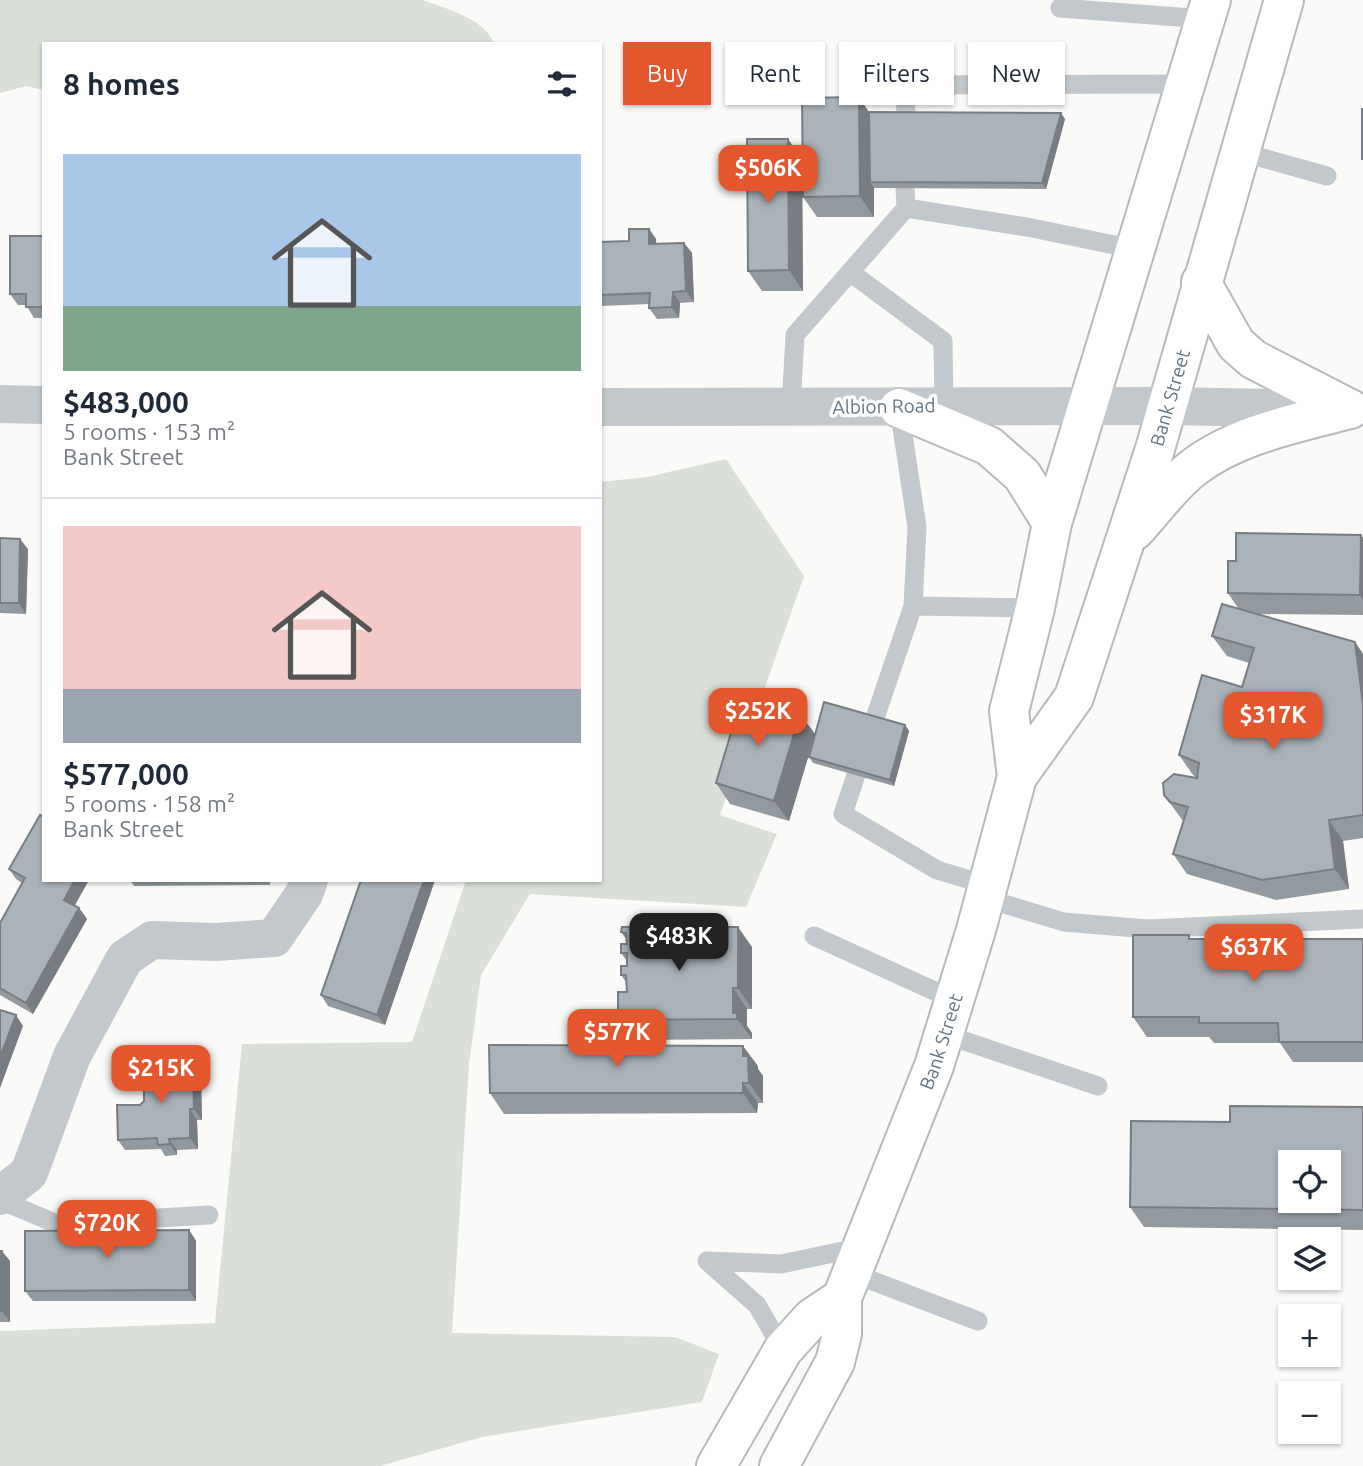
<!DOCTYPE html>
<meta charset="utf-8">
<style>
:root{--surface:#fff;--page:#f6f6f7;--text:#1f2937;--muted:#747a83;--line:#e0e1e3;--accent:#e4572e}
body{margin:0;font-family:Ubuntu,sans-serif;background:var(--page);color:var(--text);height:100vh;display:flex;flex-direction:column;font-size:26px;white-space:nowrap}
*{box-sizing:border-box;margin:0}
p{font-size:23px;color:var(--muted)}
.icon{flex:none;width:38px;height:38px;fill:none;stroke:currentColor;stroke-width:2;stroke-linecap:round;stroke-linejoin:round}
.map{position:relative;flex:1;overflow:hidden}
.drawer{position:absolute;left:42px;top:42px;width:560px;height:840px;display:flex;flex-direction:column;background:var(--surface);border-radius:0px;box-shadow:0 2px 5px #0004}
.drawer>*{flex:none}
.top-card{position:absolute;left:623px;top:42px;width:634px;height:63px;display:flex;gap:14px}
.tools{position:absolute;left:1278px;top:1150px;display:grid;gap:14px}
.tools a{display:grid;place-items:center;width:63px;height:63px;border-radius:0px;background:var(--surface);box-shadow:0 2px 5px #0004;font-size:35px}
.price{position:absolute;translate:-50% -60px;padding:0 16px;border-radius:14px;background:var(--accent);color:#fff;font-size:23px;line-height:46px;filter:drop-shadow(0 2px 4px #0008)}
.price::after{content:'';position:absolute;left:50%;top:42px;width:21px;height:16px;margin-left:-10px;background:inherit;clip-path:polygon(0 0,100% 0,50% 100%)}
.price.on{background:#222;color:#fff}
ul{padding:0;list-style:none}
li{display:grid;align-content:center;gap:14px;height:371px;padding:0 21px}
li+li{border-top:2px solid var(--line)}
li span{display:grid;place-items:center;height:217px;border-radius:0px;color:#555}
li>.icon{margin-inline-start:auto}
span .icon{width:126px;height:126px;fill:#fffc;stroke-width:1}
li b{font-size:30px}
h2{display:flex;justify-content:space-between;align-items:center;height:84px;padding:0 21px;font-size:30px}
.chip{padding:0 24px;border-radius:0px;background:var(--surface);box-shadow:0 2px 5px #0004;font-size:24px;line-height:63px}
.chip.on{background:var(--accent);color:#fff}
.map>svg:first-child{display:block}
.green{fill:#dadfd7}
.lines{fill:none;stroke-linecap:round;stroke-linejoin:round}
.primary-casing{stroke:#b5babe;stroke-width:42}
.service{stroke:#c3c8cc;stroke-width:19}
.minor{stroke:#c3c8cc;stroke-width:38}
.tertiary{stroke:#c3c8cc;stroke-width:38}
.primary{stroke:#fff;stroke-width:38}
.wall{fill:#929a9f}
.shaded-wall{fill:#777d82}
.building{fill:#aab3b9;stroke:#777d82;stroke-width:2;fill-rule:evenodd}
.labels{text-anchor:middle;dominant-baseline:central;stroke-width:7;stroke-linejoin:round;paint-order:stroke}
.street-label{font-size:19px;fill:#657683;stroke:#fff}
</style>
<div class="map">
<svg width="1363" height="1466" viewBox="0 0 1363 1466">
<rect width="100%" height="100%" fill="#fafaf8"/>
<path class="green" d="M 0,0 L 423,0 C 446,9 485,18 494,44 L 44,44 L 44,90 L 26,86 L 0,93 Z
M 726,459 L 804,576 L 720,815 L 777,834 L 746,907 L 530,894 L 481,975 L 469,1064 L 452,1333 L 675,1337 L 719,1354 L 702,1402 L 482,1437 L 380,1466 L 0,1466 L 0,1331 L 215,1323 L 242,1044 L 412,1042 L 466,880 L 600,880 L 600,482 L 647,477 Z"/>
<g class="lines">
<defs>
<g id="primary">
<path d="M 1201,282 L 1236,344 L 1253,359 L 1350,409"/>
<path d="M 899,408 L 989,446 L 1022,475 L 1052,523"/>
<path d="M 1134,531 C 1153,511 1171,485 1193,468 C 1237,434 1298,423 1350,409"/>
<path d="M 1017,777 L 1009,711 L 1035,608 L 1052,523 L 1211,0"/>
<path d="M 716,1466 L 783,1350 L 812,1318 L 842,1298"/>
<path id="s1" d="M 779,1466 L 835,1362 L 842,1334 L 842,1298 L 934,1066 L 976,930 L 1017,777 L 1074,697 L 1155,449 L 1284,0"/>
</g>
</defs>
<use href="#primary" class="primary-casing"/>
<path class="service" d="M 1060,8 L 1205,19
M 906,118 L 905,85 L 1186,84
M 1241,152 L 1327,176
M 906,208 L 1027,227 L 1134,249
M 850,272 L 943,341 L 944,405
M 791,407 L 795,335 L 906,208 L 905,188
M 899,408 L 917,527 L 913,606 L 1035,608
M 874,721 L 913,606
M 856,775 L 843,814 L 937,870 L 987,885
M 984,898 L 1064,922 L 1147,929 L 1363,919
M 814,936 L 954,1000
M 944,1034 L 1098,1086
M 0,1200 L 57,1224 L 209,1215
M 852,1273 L 978,1321
M 783,1350 L 757,1305 L 707,1261 L 781,1264 L 862,1247"/>
<path class="minor" d="M 0,1196 L 29,1173 L 72,1056 L 125,958 L 152,940 L 216,942 L 274,938 L 304,894 L 309,880"/>
<path class="tertiary" d="M 0,404 L 44,405
M 600,407 L 1167,406 L 1329,409"/>
<use href="#primary" class="primary"/>
</g>
<path class="wall" d="M 869,112 L 1065,119 L 1046,189 L 874,188 L 874,217 L 817,217 L 803,197 Z
M 788,139 L 802,160 L 803,291 L 762,291 L 748,271 Z
M 649,229 L 656,239 L 656,244 L 684,243 L 692,253 L 694,302 L 680,303 L 679,318 L 657,319 L 649,308 L 649,304 L 600,306 L 600,242 L 629,241 Z
M 44,236 L 44,318 L 34,318 L 26,305 L 18,305 L 10,294 Z
M 1361,535 L 1363,538 L 1363,615 L 1257,614 L 1355,642 L 1363,654 L 1363,838 L 1343,841 L 1349,889 L 1276,900 L 1187,874 L 1173,854 L 1183,821 L 1164,795 L 1197,778 L 1193,775 L 1179,755 L 1242,687 L 1249,663 L 1227,656 L 1212,636 L 1238,608 L 1228,593 L 1236,561 Z
M 0,538 L 28,549 L 26,614 L 0,613 Z
M 800,714 L 815,734 L 789,821 L 730,804 L 716,783 Z
M 905,725 L 909,731 L 894,786 L 813,763 L 809,757 Z
M 9,869 L 44,880 L 89,880 L 75,905 L 79,908 L 87,919 L 33,1014 L 0,995 L 0,923 L 22,883 L 16,879 Z
M 130,880 L 270,880 L 270,885 L 134,886 Z
M 361,880 L 435,880 L 385,1025 L 328,1006 L 321,995 Z
M 666,920 L 671,927 L 705,927 L 752,947 L 752,1009 L 747,1009 L 747,1026 L 752,1033 L 752,1039 L 633,1040 L 618,1020 L 627,992 L 626,982 L 621,975 L 627,966 L 627,961 L 621,953 L 627,944 L 627,940 L 621,932 L 657,927 Z
M 1192,939 L 1363,939 L 1363,1062 L 1293,1062 L 1280,1043 L 1214,1043 L 1209,1037 L 1147,1037 L 1133,1017 Z
M 186,1060 L 201,1080 L 202,1120 L 197,1120 L 198,1149 L 177,1150 L 177,1155 L 165,1156 L 161,1149 L 125,1150 L 118,1140 L 140,1105 Z
M 758,1066 L 758,1069 L 763,1076 L 763,1103 L 758,1103 L 757,1113 L 504,1114 L 490,1093 Z
M 1363,1107 L 1363,1230 L 1144,1227 L 1130,1207 L 1230,1122 Z
M 189,1230 L 196,1241 L 196,1301 L 33,1301 L 25,1291 Z
M 0,1251 L 10,1261 L 10,1322 L 0,1322 Z"/>
<path class="shaded-wall" d="M 859,97 L 873,118 L 870,182 L 874,188 L 874,217 L 860,196 Z
M 1061,113 L 1065,119 L 1046,189 L 1042,183 Z
M 788,139 L 802,160 L 803,291 L 789,270 Z
M 649,229 L 656,239 L 657,255 L 649,244 Z
M 684,243 L 692,253 L 694,302 L 686,291 Z
M 673,292 L 680,303 L 679,318 L 672,307 Z
M 1361,535 L 1363,538 L 1363,600 L 1360,595 Z
M 20,539 L 28,549 L 26,614 L 19,603 Z
M 1355,642 L 1363,654 L 1363,704 Z
M 800,714 L 815,734 L 789,821 L 774,801 Z
M 905,725 L 909,731 L 894,786 L 890,780 Z
M 1329,820 L 1343,841 L 1349,889 L 1335,869 Z
M 75,880 L 89,880 L 72,910 L 64,900 Z
M 424,880 L 435,880 L 385,1025 L 377,1015 Z
M 79,908 L 87,919 L 33,1014 L 26,1003 Z
M 738,927 L 752,947 L 752,1009 L 738,988 Z
M 733,988 L 747,1009 L 747,1026 L 752,1033 L 752,1039 L 733,1013 Z
M 16,1015 L 23,1026 L 0,1088 L 0,1057 Z
M 743,1046 L 758,1066 L 758,1069 L 763,1076 L 763,1103 L 749,1083 L 743,1056 Z
M 186,1060 L 201,1080 L 202,1120 L 194,1109 L 187,1070 Z
M 743,1083 L 758,1103 L 757,1113 L 743,1093 Z
M 190,1109 L 197,1120 L 198,1149 L 190,1138 Z
M 169,1139 L 177,1150 L 177,1155 L 170,1144 Z
M 189,1230 L 196,1241 L 196,1301 L 189,1290 Z
M 2,1251 L 10,1261 L 10,1322 L 2,1311 Z"/>
<path class="building" d="M 859,97 L 860,196 L 803,197 L 802,98 Z
M 1362,109 L 1363,109 L 1363,159 L 1362,159 Z
M 869,112 L 1061,113 L 1042,183 L 870,182 Z
M 747,139 L 788,139 L 789,270 L 748,271 Z
M 629,229 L 649,229 L 649,244 L 684,243 L 686,291 L 673,292 L 672,307 L 649,308 L 650,293 L 600,295 L 600,242 L 629,241 Z
M 10,236 L 44,236 L 44,307 L 26,307 L 26,294 L 10,294 Z
M 1236,533 L 1361,535 L 1360,595 L 1228,593 L 1228,561 L 1236,561 Z
M 0,538 L 20,539 L 19,603 L 0,603 Z
M 1222,604 L 1355,642 L 1363,704 L 1363,815 L 1329,820 L 1335,869 L 1262,880 L 1173,854 L 1188,807 L 1170,802 L 1164,795 L 1163,783 L 1174,774 L 1197,778 L 1199,763 L 1179,755 L 1202,675 L 1242,687 L 1254,648 L 1212,636 Z
M 742,696 L 800,714 L 774,801 L 716,783 Z
M 824,702 L 905,725 L 890,780 L 809,757 Z
M 40,815 L 44,817 L 44,880 L 75,880 L 64,900 L 79,908 L 26,1003 L 0,988 L 0,923 L 25,878 L 9,869 Z
M 361,880 L 424,880 L 377,1015 L 321,995 Z
M 657,920 L 666,920 L 666,927 L 691,926 L 692,921 L 701,921 L 701,927 L 738,927 L 738,988 L 733,988 L 733,1013 L 737,1013 L 737,1019 L 618,1020 L 618,992 L 627,992 L 626,975 L 621,975 L 621,966 L 627,966 L 627,953 L 621,953 L 621,944 L 627,944 L 626,933 L 621,932 L 622,927 L 657,927 Z
M 1133,935 L 1189,935 L 1189,939 L 1363,939 L 1363,1042 L 1279,1042 L 1278,1023 L 1199,1023 L 1199,1017 L 1133,1017 Z
M 0,1010 L 16,1015 L 0,1057 Z
M 489,1045 L 743,1046 L 743,1056 L 748,1056 L 749,1083 L 743,1083 L 743,1093 L 490,1093 Z
M 186,1060 L 187,1070 L 193,1070 L 194,1109 L 190,1109 L 190,1138 L 169,1139 L 170,1144 L 158,1145 L 157,1138 L 118,1140 L 117,1105 L 140,1105 L 144,1101 L 144,1071 L 153,1071 L 153,1061 Z
M 1230,1106 L 1363,1107 L 1363,1210 L 1130,1207 L 1131,1121 L 1230,1122 ZM 1290,1162 L 1328,1162 L 1328,1200 L 1290,1200 Z
M 189,1230 L 189,1290 L 25,1291 L 25,1231 Z
M 0,1251 L 2,1251 L 2,1311 L 0,1311 Z"/>
<g class="labels">
<g class="street-label">
<text stroke="none"><textPath href="#s1" startOffset="1146">Bank Street</textPath></text>
<text transform="translate(884 406) rotate(-1)">Albion Road</text>
<text stroke="none"><textPath href="#s1" startOffset="458">Bank Street</textPath></text>
</g>
</g>
</svg>
<div class="tools">
<a><svg class="icon" aria-label="locate" viewBox="0 0 24 24"><circle cx="12" cy="12" r="6"/><path d="M12 2v4M12 18v4M2 12h4M18 12h4"/></svg></a>
<a><svg class="icon" aria-label="layers" viewBox="0 0 24 24"><path d="M12 4l9 5-9 5-9-5zM3 14l9 5 9-5"/></svg></a>
<a>+</a>
<a>−</a>
</div>
<b class="price" style="left:768px;top:205px">$506K</b>
<b class="price" style="left:758px;top:748px">$252K</b>
<b class="price" style="left:1273px;top:752px">$317K</b>
<b class="price on" style="left:679px;top:973px">$483K</b>
<b class="price" style="left:1254px;top:984px">$637K</b>
<b class="price" style="left:617px;top:1069px">$577K</b>
<b class="price" style="left:161px;top:1105px">$215K</b>
<b class="price" style="left:107px;top:1260px">$720K</b>
<div class="top-card">
<a class="chip on">Buy</a>
<a class="chip">Rent</a>
<a class="chip">Filters</a>
<a class="chip">New</a>
</div>
<section class="drawer">
<h2>8 homes<svg class="icon" aria-label="filters" viewBox="0 0 24 24"><path d="M4 7h16M4 17h16"/><circle cx="9" cy="7" r="2"/><circle cx="15" cy="17" r="2"/></svg></h2>
<ul>
<li><span style="background:linear-gradient(#a9c7e8 70%,#7fa58c 0)"><svg class="icon" aria-label="home" viewBox="0 0 24 24"><path d="M3 11l9-7 9 7M6 9v11h12V9"/></svg></span><div><b>$483,000</b><p>5 rooms · 153 m²</p><p>Bank Street</p></div></li>
<li><span style="background:linear-gradient(#f6c9c9 75%,#9aa5b1 0)"><svg class="icon" aria-label="home" viewBox="0 0 24 24"><path d="M3 11l9-7 9 7M6 9v11h12V9"/></svg></span><div><b>$577,000</b><p>5 rooms · 158 m²</p><p>Bank Street</p></div></li>
</ul>
</section>
</div>
